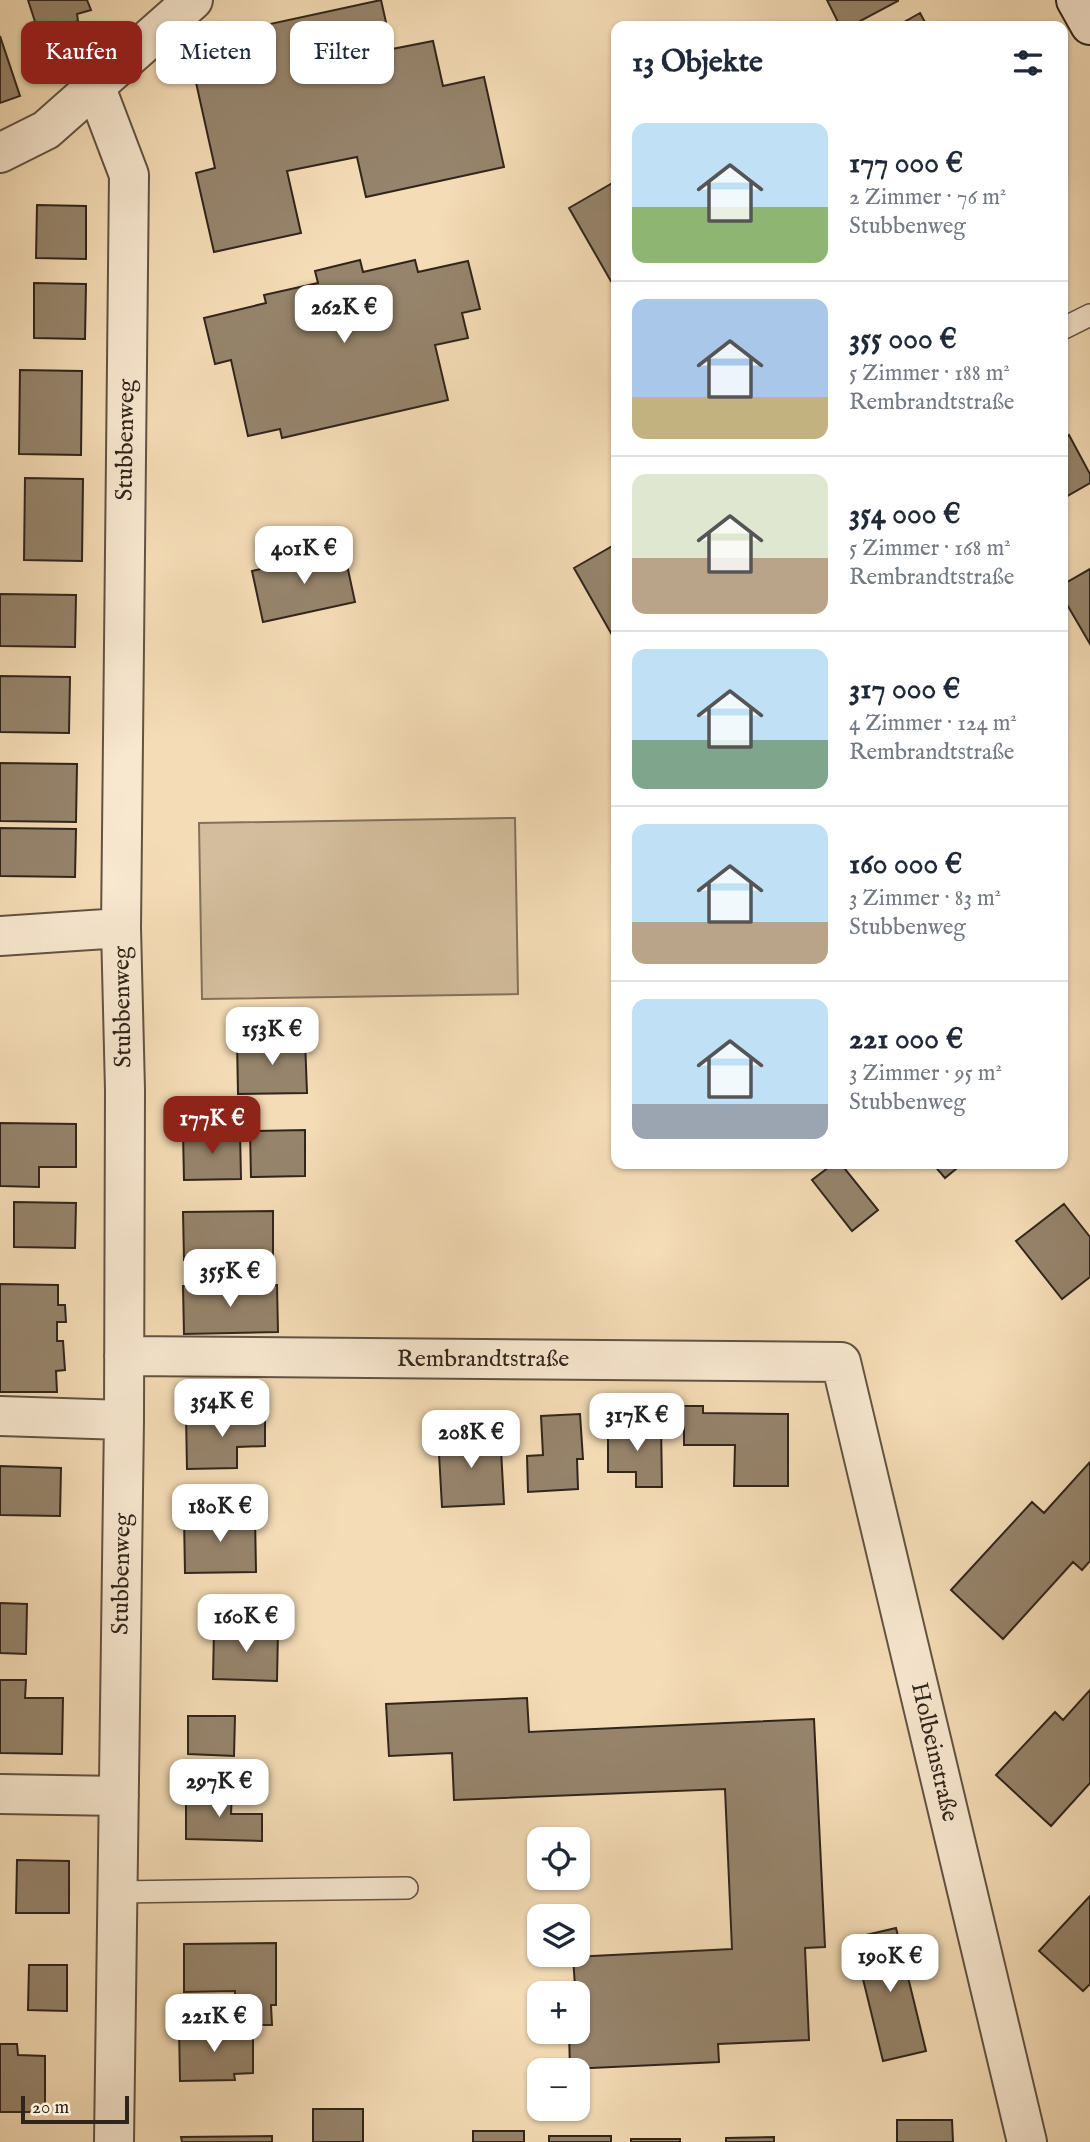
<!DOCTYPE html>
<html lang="de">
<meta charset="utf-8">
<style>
:root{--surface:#fff;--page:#f6f6f7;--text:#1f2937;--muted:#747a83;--line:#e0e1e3;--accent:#8f2418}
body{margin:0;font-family:"IM FELL English",serif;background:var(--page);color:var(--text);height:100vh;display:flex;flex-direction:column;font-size:26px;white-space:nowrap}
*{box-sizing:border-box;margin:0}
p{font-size:23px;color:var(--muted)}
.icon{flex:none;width:38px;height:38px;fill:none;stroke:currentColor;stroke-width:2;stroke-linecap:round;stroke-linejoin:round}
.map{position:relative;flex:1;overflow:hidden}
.sheet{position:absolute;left:611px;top:21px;width:457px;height:1148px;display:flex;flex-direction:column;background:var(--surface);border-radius:14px;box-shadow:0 2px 5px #0004}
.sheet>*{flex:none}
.banner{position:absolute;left:21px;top:21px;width:485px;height:63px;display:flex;gap:14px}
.controls{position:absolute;left:527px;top:1827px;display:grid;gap:14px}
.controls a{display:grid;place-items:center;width:63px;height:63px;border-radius:14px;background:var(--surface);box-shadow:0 2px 5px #0004;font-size:35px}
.scale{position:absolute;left:21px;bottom:18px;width:108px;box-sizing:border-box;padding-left:7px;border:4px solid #30251c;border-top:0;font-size:19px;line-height:24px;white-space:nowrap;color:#30251c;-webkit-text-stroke:5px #f8e8d0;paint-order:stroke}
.price{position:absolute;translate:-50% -60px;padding:0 16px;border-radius:14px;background:#fff;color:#222;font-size:23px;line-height:46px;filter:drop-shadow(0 2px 4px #0008)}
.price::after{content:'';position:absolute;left:50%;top:42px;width:21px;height:16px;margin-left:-10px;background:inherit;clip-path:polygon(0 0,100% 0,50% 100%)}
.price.selected{background:var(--accent);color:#fff}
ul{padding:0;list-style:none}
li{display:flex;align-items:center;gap:21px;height:175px;padding:0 21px}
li+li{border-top:2px solid var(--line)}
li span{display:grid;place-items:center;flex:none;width:196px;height:140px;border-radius:14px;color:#555}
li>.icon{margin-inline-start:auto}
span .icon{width:84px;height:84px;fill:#fffc;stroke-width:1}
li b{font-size:30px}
h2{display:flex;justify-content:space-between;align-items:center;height:84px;padding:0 21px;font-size:30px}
.pill{padding:0 24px;border-radius:14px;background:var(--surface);box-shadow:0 2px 5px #0004;font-size:24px;line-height:63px}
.pill.selected{background:var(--accent);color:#fff}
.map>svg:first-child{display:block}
.green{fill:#d3bd9c;stroke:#82715c;stroke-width:2}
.building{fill:#96846c;stroke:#30251c;stroke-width:2}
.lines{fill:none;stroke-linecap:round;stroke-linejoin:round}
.lane-casing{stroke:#615342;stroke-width:24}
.street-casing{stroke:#615342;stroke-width:42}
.secondary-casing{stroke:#30251c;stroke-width:42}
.lane{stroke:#f8e8d0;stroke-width:21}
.street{stroke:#f8e8d0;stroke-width:38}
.secondary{stroke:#f8e8d0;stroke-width:38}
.labels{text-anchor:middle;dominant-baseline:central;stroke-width:5;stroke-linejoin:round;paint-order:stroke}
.street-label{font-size:24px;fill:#30251c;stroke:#f8e8d0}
</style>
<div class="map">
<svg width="1090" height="2142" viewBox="0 0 1090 2142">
<rect width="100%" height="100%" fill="#f4dcb6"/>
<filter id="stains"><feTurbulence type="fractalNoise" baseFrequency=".00286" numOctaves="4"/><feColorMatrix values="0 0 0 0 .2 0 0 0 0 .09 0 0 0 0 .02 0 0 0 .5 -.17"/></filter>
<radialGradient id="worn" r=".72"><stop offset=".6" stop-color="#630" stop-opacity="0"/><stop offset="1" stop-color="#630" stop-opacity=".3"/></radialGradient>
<path class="green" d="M 515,818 L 518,994 L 202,999 L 199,823 Z"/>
<path class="building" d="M 28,0 L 87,0 L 91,10 L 77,14 L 78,21 L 39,34 Z
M 381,0 L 392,49 L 433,41 L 443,86 L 484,77 L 504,167 L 366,197 L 357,157 L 287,171 L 301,233 L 214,252 L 196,173 L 215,168 L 187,42 Z
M 827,0 L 898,0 L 898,1 L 851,26 L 840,26 Z
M 920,13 L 927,26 L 897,26 Z
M 0,36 L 20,96 L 0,103 Z
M 616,181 L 616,290 L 569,208 Z
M 37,205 L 86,206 L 86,259 L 36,258 Z
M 360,260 L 363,272 L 415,260 L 418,272 L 468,261 L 480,309 L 462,313 L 468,338 L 435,345 L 448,400 L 282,438 L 280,429 L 248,436 L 231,360 L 215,364 L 204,318 L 266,303 L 264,295 L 318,283 L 315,271 Z
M 34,283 L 86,284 L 85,339 L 34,338 Z
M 20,370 L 82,371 L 81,455 L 19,454 Z
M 1069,435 L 1090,474 L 1090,483 L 1062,499 L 1062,439 Z
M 25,478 L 83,479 L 82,561 L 24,560 Z
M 616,544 L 616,642 L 574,568 Z
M 344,551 L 355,602 L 263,622 L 252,571 Z
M 1090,569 L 1090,644 L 1062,596 L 1062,585 Z
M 0,594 L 76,595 L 75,647 L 0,646 Z
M 0,676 L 70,677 L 69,733 L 0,732 Z
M 0,763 L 77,764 L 76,822 L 0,821 Z
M 0,828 L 76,829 L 75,877 L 0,876 Z
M 305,1039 L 307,1093 L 238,1094 L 237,1040 Z
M 0,1123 L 76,1124 L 76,1167 L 39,1167 L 39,1187 L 0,1186 Z
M 305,1130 L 305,1176 L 251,1177 L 250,1131 Z
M 240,1132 L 241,1179 L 184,1180 L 183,1133 Z
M 833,1164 L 841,1164 L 878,1210 L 852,1231 L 812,1180 Z
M 933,1164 L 962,1164 L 945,1178 Z
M 14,1202 L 76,1203 L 75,1248 L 14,1247 Z
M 1064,1204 L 1090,1237 L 1090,1277 L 1062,1299 L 1016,1241 Z
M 273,1211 L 273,1259 L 184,1260 L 183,1212 Z
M 0,1284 L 58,1285 L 58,1305 L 65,1305 L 66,1322 L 57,1322 L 57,1341 L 63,1341 L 65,1370 L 56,1371 L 57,1392 L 0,1392 Z
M 277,1285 L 278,1332 L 184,1334 L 183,1286 Z
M 684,1406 L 703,1406 L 703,1413 L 788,1414 L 788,1486 L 734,1486 L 735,1445 L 684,1445 Z
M 265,1414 L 265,1446 L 237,1447 L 237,1468 L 187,1469 L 186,1415 Z
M 580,1414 L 583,1459 L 577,1459 L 578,1489 L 528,1492 L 527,1456 L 543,1455 L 541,1416 Z
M 661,1424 L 662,1487 L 636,1487 L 636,1472 L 608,1472 L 608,1426 Z
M 500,1432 L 504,1504 L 442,1507 L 438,1436 Z
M 1090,1462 L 1090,1561 L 1082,1570 L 1073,1562 L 1003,1639 L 951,1590 L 1032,1502 L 1044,1513 Z
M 0,1466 L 61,1468 L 60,1516 L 0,1515 Z
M 255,1516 L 256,1572 L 185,1573 L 184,1517 Z
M 0,1603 L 27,1604 L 26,1654 L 0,1653 Z
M 214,1628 L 278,1630 L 277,1681 L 213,1679 Z
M 0,1680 L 26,1680 L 25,1698 L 63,1698 L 62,1754 L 0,1753 Z
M 1090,1690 L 1090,1783 L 1051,1826 L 996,1775 L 1055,1712 L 1063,1720 Z
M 527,1698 L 529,1732 L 814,1719 L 825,1947 L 805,1948 L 809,2040 L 718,2044 L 719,2062 L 570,2069 L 569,2032 L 578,2032 L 578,1993 L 567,1993 L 566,1986 L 575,1986 L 573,1957 L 732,1949 L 725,1789 L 454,1800 L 452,1753 L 389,1756 L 386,1704 Z
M 188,1716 L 235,1716 L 234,1756 L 188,1754 Z
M 186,1791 L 232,1792 L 231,1814 L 262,1814 L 262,1841 L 186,1839 Z
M 17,1860 L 69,1861 L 69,1913 L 16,1913 Z
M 1090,1896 L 1090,1984 L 1083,1991 L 1039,1951 Z
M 896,1928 L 926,2051 L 883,2061 L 853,1938 Z
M 276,1943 L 276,2005 L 271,2005 L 272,2025 L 244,2025 L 244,2005 L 235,2005 L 235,1991 L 184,1992 L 184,1944 Z
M 29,1965 L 67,1965 L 67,2011 L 28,2010 Z
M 179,2028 L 234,2028 L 234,2033 L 253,2033 L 253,2073 L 234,2074 L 235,2080 L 180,2081 Z
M 0,2044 L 17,2044 L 18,2055 L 45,2056 L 45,2112 L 0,2112 Z
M 313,2109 L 363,2109 L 363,2142 L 313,2142 Z
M 897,2120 L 952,2120 L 953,2142 L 897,2142 Z
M 473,2131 L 524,2131 L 524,2142 L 473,2142 Z
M 272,2136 L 272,2142 L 182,2142 L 181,2137 Z
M 549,2136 L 611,2136 L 611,2142 L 549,2142 Z
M 774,2137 L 774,2142 L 726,2142 L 726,2138 Z
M 631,2139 L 680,2139 L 680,2142 L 631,2142 Z"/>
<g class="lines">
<defs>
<path id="lane" d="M 1062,329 L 1090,315
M 117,1892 L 407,1888"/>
<path id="street" d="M 96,88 L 129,175 L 121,928 L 125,1090 L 124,1420 L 114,2142
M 0,153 L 46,130 L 193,0
M 0,936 L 121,928
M 124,1356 L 841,1362 L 1027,2142
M 0,1416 L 124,1420
M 0,1794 L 119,1796"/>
<path id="secondary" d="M 1076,0 L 1090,25"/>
</defs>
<use href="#lane" class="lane-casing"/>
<use href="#street" class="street-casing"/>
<use href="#secondary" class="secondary-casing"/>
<use href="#lane" class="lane"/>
<use href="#street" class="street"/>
<use href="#secondary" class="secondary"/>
</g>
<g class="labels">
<g class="street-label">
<text transform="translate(126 440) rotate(-89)">Stubbenweg</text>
<text transform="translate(123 1007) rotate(-91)">Stubbenweg</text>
<text x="483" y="1359">Rembrandtstraße</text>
<text transform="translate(122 1574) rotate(-89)">Stubbenweg</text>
<text transform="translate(934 1752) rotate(77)">Holbeinstraße</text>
</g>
</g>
<rect width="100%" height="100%" filter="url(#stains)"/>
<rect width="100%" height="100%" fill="url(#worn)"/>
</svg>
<div class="controls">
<a><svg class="icon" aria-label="locate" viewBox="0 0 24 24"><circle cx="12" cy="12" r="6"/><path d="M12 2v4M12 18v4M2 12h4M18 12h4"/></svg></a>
<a><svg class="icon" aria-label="layers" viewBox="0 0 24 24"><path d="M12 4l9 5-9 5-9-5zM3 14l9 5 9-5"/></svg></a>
<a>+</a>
<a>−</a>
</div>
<div class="scale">20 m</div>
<b class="price" style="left:344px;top:345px">262K €</b>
<b class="price" style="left:304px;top:586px">401K €</b>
<b class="price" style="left:272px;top:1067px">153K €</b>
<b class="price selected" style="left:212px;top:1156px">177K €</b>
<b class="price" style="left:230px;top:1309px">355K €</b>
<b class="price" style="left:222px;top:1439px">354K €</b>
<b class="price" style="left:637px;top:1453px">317K €</b>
<b class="price" style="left:471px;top:1470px">208K €</b>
<b class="price" style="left:220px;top:1544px">180K €</b>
<b class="price" style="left:246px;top:1654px">160K €</b>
<b class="price" style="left:219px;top:1819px">297K €</b>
<b class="price" style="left:890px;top:1994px">190K €</b>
<b class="price" style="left:214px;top:2054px">221K €</b>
<div class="banner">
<a class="pill selected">Kaufen</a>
<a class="pill">Mieten</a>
<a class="pill">Filter</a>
</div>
<section class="sheet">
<h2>13 Objekte<svg class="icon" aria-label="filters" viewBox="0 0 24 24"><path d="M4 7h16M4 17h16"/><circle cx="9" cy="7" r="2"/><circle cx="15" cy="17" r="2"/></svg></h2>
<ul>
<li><span style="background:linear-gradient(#bfe0f5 60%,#8fb573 0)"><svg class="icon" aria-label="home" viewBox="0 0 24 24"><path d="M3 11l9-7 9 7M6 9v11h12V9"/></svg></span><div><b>177 000 €</b><p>2 Zimmer · 76 m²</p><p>Stubbenweg</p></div></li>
<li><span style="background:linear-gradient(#a9c7e8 70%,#c2b280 0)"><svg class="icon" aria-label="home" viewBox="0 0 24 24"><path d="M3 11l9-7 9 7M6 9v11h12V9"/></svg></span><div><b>355 000 €</b><p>5 Zimmer · 188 m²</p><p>Rembrandtstraße</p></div></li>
<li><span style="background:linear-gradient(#dfe7d0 60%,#b9a48a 0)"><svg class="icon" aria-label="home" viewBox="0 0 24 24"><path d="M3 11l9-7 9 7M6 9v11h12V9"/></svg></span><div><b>354 000 €</b><p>5 Zimmer · 168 m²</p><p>Rembrandtstraße</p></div></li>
<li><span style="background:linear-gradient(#bfe0f5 65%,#7fa58c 0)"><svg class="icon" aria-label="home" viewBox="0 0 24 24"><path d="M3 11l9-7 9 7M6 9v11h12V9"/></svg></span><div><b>317 000 €</b><p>4 Zimmer · 124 m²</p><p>Rembrandtstraße</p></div></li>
<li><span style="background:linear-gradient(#bfe0f5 70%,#b9a48a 0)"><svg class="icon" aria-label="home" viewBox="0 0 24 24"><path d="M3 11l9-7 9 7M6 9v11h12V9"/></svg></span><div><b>160 000 €</b><p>3 Zimmer · 83 m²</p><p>Stubbenweg</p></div></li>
<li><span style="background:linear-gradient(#bfe0f5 75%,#9aa5b1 0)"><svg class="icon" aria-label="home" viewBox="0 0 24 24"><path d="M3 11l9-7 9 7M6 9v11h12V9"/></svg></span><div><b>221 000 €</b><p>3 Zimmer · 95 m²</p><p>Stubbenweg</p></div></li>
</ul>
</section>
</div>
